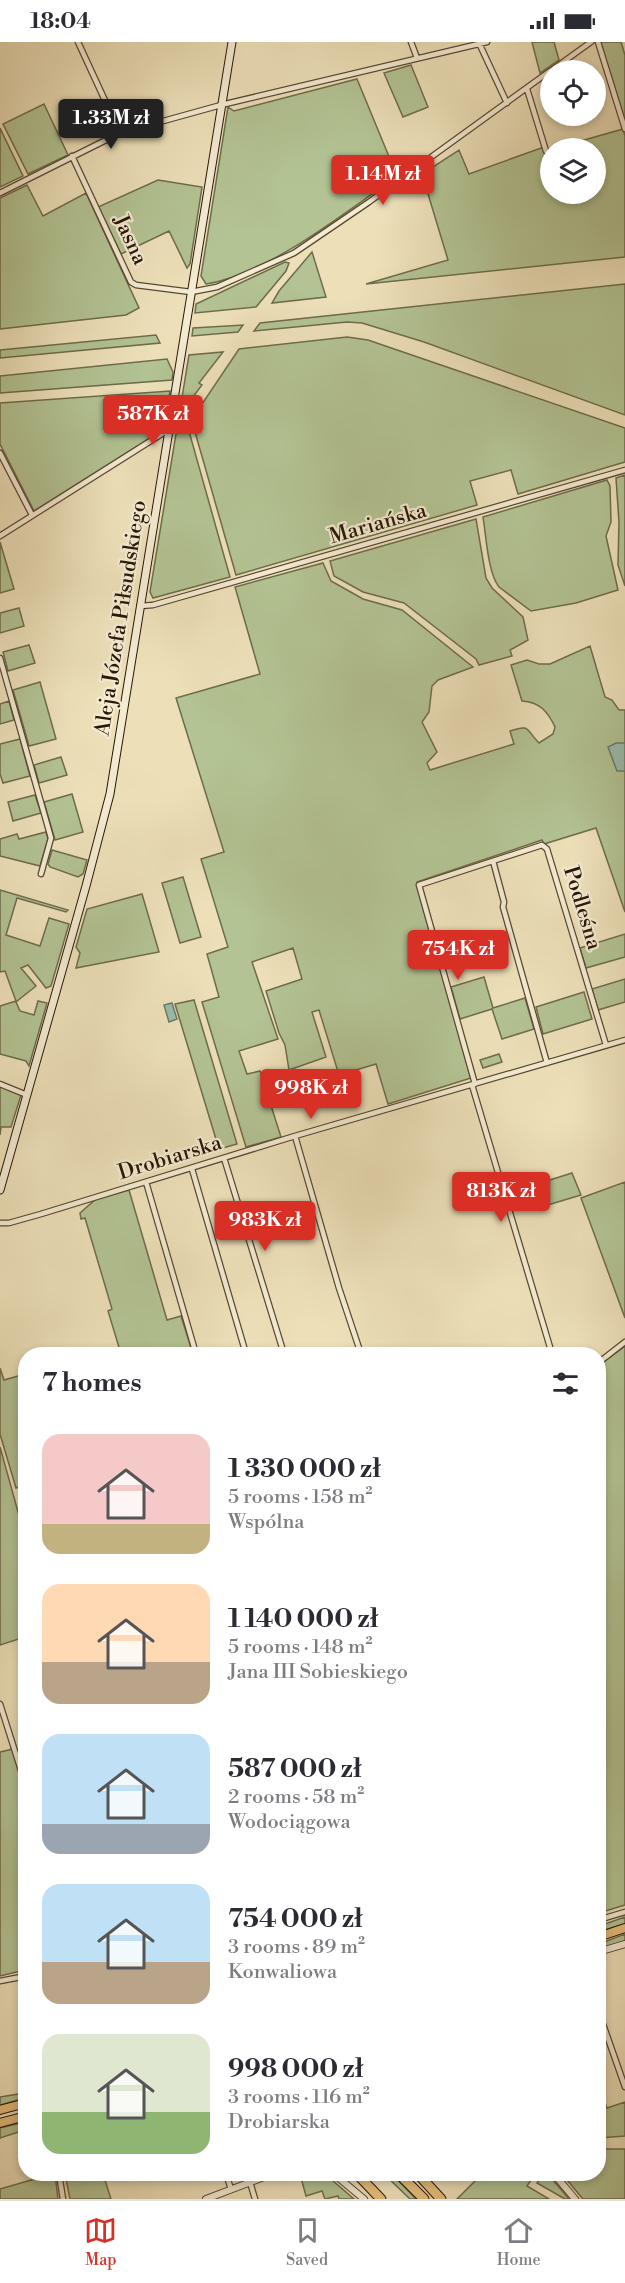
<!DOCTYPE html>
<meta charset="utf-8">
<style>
:root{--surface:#fff;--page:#f2f2f3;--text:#2b2b33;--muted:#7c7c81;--line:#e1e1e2;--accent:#d93025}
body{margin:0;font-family:"Libre Bodoni",serif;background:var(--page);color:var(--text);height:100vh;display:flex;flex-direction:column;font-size:22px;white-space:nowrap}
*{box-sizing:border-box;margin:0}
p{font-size:20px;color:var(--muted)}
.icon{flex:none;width:33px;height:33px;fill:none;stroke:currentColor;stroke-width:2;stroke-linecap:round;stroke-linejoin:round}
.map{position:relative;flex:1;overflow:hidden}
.details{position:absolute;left:18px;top:1305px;width:588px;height:834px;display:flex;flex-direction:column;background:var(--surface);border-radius:24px;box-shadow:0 3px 9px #0003}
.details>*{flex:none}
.tools{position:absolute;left:540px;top:18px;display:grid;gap:12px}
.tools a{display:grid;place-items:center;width:66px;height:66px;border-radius:50%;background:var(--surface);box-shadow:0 3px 9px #0003;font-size:30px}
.price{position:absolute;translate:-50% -51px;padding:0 14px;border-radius:6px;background:var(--accent);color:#fff;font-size:20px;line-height:39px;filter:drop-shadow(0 2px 3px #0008)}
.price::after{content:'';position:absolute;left:50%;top:36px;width:18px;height:14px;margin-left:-9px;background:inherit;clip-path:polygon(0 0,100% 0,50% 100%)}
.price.selected{background:#222;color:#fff}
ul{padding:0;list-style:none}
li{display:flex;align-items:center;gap:18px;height:150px;padding:0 24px}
li span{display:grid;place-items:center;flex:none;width:168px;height:120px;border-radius:18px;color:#555}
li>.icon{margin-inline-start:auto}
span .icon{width:72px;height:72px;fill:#fffc;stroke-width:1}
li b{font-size:26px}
h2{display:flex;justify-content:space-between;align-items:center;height:72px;padding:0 24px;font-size:26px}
.status{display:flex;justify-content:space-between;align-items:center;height:42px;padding:0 30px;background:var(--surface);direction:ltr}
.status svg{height:16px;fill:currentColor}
.tab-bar{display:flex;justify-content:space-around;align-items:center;height:84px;border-top:2px solid var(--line);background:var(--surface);font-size:16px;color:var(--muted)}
.tab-bar a{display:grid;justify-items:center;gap:3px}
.tab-bar .selected{color:var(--accent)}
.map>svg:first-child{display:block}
.green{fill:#b3c393;stroke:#6e6c4c;stroke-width:1.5}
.water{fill:#99bdae;stroke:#6c7a6a;stroke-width:1.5}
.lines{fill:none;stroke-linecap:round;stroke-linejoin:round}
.minor-casing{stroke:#5a4832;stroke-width:7}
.tertiary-casing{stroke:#5a4832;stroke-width:8}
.secondary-casing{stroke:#291605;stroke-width:9}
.primary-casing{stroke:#291605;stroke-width:10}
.motorway-casing{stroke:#291605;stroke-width:11}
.minor{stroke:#f3ebd2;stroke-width:4.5}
.tertiary{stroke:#f3ebd2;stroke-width:6}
.secondary{stroke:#f3ebd2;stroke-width:7}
.primary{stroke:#e6c07c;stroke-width:8}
.motorway{stroke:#e6c07c;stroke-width:9}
.labels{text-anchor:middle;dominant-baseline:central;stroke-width:4.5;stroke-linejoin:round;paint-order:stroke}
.street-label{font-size:21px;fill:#291605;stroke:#f3ebd2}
</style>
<div class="status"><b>18:04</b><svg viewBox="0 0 49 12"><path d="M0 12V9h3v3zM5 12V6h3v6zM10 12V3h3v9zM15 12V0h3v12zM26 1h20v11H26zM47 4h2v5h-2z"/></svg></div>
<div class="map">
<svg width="625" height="2157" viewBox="0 0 625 2157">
<rect width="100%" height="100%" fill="#ede0b9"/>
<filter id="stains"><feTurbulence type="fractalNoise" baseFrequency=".00333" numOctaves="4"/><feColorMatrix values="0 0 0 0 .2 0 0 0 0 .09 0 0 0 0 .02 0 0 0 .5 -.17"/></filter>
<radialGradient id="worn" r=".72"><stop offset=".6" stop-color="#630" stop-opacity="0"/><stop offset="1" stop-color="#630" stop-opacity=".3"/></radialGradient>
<path class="green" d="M 532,0 L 554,0 L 559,18 L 540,31 Z
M 602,0 L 621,0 L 625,13 L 625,82 L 600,2 Z
M 411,23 L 428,65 L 403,75 L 384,31 Z
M 357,37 L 397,134 C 346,170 267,233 206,242 L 201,234 L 228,65 L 234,69 Z
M 44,62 L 68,113 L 28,132 L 3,82 Z
M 0,86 L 23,134 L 0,145 Z
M 623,87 L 625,94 L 625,215 L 366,242 L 448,218 L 422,132 L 459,108 L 469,132 L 541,106 L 550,108 L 550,152 L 596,152 L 596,106 L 556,106 Z
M 158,138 L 202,145 L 190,222 L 187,226 L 169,189 L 121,212 L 98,165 Z
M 27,143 L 43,174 L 86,151 L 139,266 L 126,273 L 0,287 L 0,156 Z
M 312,210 L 326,255 L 272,261 L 279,249 Z
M 285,220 L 289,221 L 286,229 L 256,265 L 195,271 L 196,262 Z
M 625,242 L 625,373 L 424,300 L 362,281 L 347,280 L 254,289 L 260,281 Z
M 243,283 L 238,290 L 192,294 L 193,286 Z
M 156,293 L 160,301 L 0,316 L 0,308 Z
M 347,295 L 368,298 L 625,386 L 625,420 L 518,452 L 511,428 L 470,439 L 477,463 L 236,533 L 193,383 L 202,362 L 239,307 Z
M 223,310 L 199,341 L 202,343 L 183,368 L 230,535 L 153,556 L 150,550 L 189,313 Z
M 167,317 L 173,330 L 172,338 L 0,351 L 0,334 Z
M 170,349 L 163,388 L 34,469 L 0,402 L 0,361 Z
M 625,433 L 625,544 L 618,523 L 619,480 L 616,436 Z
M 607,438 L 610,444 L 611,480 L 606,494 L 618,548 L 576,561 L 531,569 L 499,545 C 488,532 486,493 483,475 Z
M 476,477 L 486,536 L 492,546 L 523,575 L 528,598 L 510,608 L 512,614 L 479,623 L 476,617 L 404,561 L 363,550 L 334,534 L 330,519 Z
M 0,500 L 14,547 L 0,551 Z
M 323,521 L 331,539 L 363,557 L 402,568 L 473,625 L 438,638 L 432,644 L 429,670 L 422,680 L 437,710 L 427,721 L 430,728 L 514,702 L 510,689 C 531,682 525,687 539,701 L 553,692 L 555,685 C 548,670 540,660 522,659 L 511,623 L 527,618 L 539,622 L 550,622 L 590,604 L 605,655 L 612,658 L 619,668 L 625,668 L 625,870 L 596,786 L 544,802 L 542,798 L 417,840 L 471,1036 L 388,1062 L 376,1022 L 339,1033 L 319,968 L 312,970 L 326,1015 L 289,1028 L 285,1003 L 279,991 L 266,949 L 302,937 L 293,906 L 252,920 L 278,997 L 239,1009 L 247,1032 L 260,1029 L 281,1095 L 246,1105 L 202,960 L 219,955 L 207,912 L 228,905 L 201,817 L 224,810 L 176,656 L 260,632 L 235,545 Z
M 19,566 L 24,584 L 0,591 L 0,571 Z
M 29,603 L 35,621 L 8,629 L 3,610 Z
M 40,640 L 56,697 L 29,704 L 13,648 Z
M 9,659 L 14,678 L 0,682 L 0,662 Z
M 20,697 L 30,734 L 3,741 L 0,732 L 0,702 Z
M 61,715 L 67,733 L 39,741 L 34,723 Z
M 72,752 L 83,790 L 55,798 L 44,760 Z
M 35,753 L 41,771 L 13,779 L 8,760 Z
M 46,790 L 48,797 L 40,824 L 0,814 L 0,797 L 17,792 L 19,797 Z
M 52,808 L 87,818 L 83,832 L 78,835 L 50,825 L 48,822 Z
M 183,835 L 201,895 L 180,901 L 162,841 Z
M 0,848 L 68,868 L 66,870 L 17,856 L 6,893 L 40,904 L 49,876 L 69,882 L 51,944 L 46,946 L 28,923 L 21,926 L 36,944 L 16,960 L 20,969 L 34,973 L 38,959 L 47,961 L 29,1024 L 26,1019 L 0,1012 L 0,964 L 16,959 L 5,929 L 0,930 Z
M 142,852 L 159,910 L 76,926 L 80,911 L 76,905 L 87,867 Z
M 625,892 L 625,915 L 586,926 L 580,906 Z
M 484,935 L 493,966 L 525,956 L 534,987 L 502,997 L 492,967 L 460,977 L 451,945 Z
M 625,937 L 625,960 L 598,968 L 592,947 Z
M 584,950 L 592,977 L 543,992 L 536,965 Z
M 194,958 L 237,1102 L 219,1107 L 175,962 Z
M 499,1012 L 502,1020 L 483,1026 L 480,1018 Z
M 0,1044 L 21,1053 L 11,1085 L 1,1085 L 0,1093 Z
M 572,1131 L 581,1153 L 541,1165 L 534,1143 Z
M 625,1140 L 625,1276 L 581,1156 Z
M 129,1148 L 167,1278 L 181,1274 L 193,1312 L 121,1312 L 108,1269 L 112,1267 L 85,1176 L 81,1177 L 80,1171 L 96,1157 Z
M 625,1304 L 625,1863 L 599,1871 L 598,1324 Z
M 0,1326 L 4,1338 L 25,1332 L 25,1443 L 16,1446 L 0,1392 Z
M 0,1405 L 25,1495 L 25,1595 L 0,1603 Z
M 13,1707 L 25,1747 L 25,1830 L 20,1832 L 25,1851 L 25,1928 L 0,1934 L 0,1710 Z
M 625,1875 L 625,1882 L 599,1890 L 599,1884 Z
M 625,1892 L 625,1899 L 599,1907 L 599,1902 Z
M 598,2044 L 607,2066 L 625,2060 L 625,2094 L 599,2096 Z
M 25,2051 L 25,2056 L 0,2063 L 0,2055 Z
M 25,2080 L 25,2088 L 0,2096 L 0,2086 Z
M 599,2101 L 603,2107 L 625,2107 L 625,2157 L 583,2157 L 562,2132 L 598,2132 Z
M 52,2132 L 55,2132 L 58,2157 L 0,2157 L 0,2147 Z
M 65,2132 L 103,2132 L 111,2157 L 70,2157 Z
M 300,2132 L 325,2132 L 354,2157 L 339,2157 L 338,2154 L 325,2157 L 322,2149 L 306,2154 Z
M 384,2132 L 392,2132 L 416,2157 L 410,2157 Z
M 482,2132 L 531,2132 L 528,2134 L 531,2138 L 527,2144 L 549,2157 L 457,2157 Z
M 544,2132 L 548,2132 L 569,2157 L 565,2157 L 537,2141 Z"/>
<path class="water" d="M 616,701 L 625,701 L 625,729 L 617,729 L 608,705 Z
M 501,906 L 507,916 L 506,922 L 485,926 L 484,922 C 490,918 499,907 501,906 Z
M 172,961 L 177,977 L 169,980 L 164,963 Z"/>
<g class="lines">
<defs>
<path id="minor" d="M 78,0 L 120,91
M 411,0 L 417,16
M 598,0 L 625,87
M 479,1 L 507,61
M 552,28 L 591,0
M 527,47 L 546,109
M 72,114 L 131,240 L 136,243 L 191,250 L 217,245 L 294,211 L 369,160 L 550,29
M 0,151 L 120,91 L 221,63 L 487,0
M 0,411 L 32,473
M 0,494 L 168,388
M 140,564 L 153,563 L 625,428
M 0,616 L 51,796 L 41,832
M 493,819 L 504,860 L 503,865 L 547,1021
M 0,1042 L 27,1053
M 475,1042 L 419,843 L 542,803 L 547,807 L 606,1003
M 472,1043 L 552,1312
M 295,1094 L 339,1246 L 361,1312
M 224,1116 L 284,1312
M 192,1127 L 246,1312
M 146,1140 L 196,1312
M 0,1181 L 9,1181 L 41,1172 L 295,1094 L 625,998
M 598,1321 L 625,1300
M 0,1662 L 26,1744
M 598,1878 L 625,1870
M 0,1939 L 26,1934
M 598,1968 L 625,2045
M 59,2132 L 63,2157
M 226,2132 L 231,2147
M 250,2140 L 255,2157"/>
<path id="tertiary" d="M 598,1910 L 625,1902
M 334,2132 L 364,2157
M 554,2132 L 575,2157
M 206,2157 L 272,2132"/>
<path id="secondary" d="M 0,1148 L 86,844 L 110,752 L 232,0"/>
<path id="primary" d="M 598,1895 L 625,1886
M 0,2068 L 26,2061
M 0,2081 L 26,2074"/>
<path id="motorway" d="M 357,2132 L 381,2157
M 399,2132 L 424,2157
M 418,2132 L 441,2157"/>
</defs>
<use href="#minor" class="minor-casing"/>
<use href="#tertiary" class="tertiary-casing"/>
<use href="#secondary" class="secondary-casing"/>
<use href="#primary" class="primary-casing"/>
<use href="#motorway" class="motorway-casing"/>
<use href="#minor" class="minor"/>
<use href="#tertiary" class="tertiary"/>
<use href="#secondary" class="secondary"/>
<use href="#primary" class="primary"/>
<use href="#motorway" class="motorway"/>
</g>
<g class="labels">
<g class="street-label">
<text transform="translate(130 198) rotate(65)">Jasna</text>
<text transform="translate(378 482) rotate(-16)">Mariańska</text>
<text transform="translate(121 576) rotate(-81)">Aleja Józefa Piłsudskiego</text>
<text transform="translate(582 866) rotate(73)">Podleśna</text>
<text transform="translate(170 1116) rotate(-17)">Drobiarska</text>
</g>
</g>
<rect width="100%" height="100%" filter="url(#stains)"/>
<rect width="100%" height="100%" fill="url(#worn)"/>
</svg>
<div class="tools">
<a><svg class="icon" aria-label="locate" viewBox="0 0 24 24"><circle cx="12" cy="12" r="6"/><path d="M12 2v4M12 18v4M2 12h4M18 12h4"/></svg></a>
<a><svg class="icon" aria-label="layers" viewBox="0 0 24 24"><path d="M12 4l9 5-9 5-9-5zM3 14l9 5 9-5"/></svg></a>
</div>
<b class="price selected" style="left:111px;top:108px">1.33M zł</b>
<b class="price" style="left:383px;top:164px">1.14M zł</b>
<b class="price" style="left:153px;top:404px">587K zł</b>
<b class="price" style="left:458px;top:939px">754K zł</b>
<b class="price" style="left:311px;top:1078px">998K zł</b>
<b class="price" style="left:501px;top:1181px">813K zł</b>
<b class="price" style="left:265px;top:1210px">983K zł</b>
<section class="details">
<h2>7 homes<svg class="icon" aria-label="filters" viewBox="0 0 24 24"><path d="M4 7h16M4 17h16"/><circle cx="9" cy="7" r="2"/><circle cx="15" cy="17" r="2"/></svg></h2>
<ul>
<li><span style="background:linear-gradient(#f6c9c9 75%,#c2b280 0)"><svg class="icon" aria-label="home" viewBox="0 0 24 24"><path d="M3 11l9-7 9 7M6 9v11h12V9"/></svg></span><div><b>1 330 000 zł</b><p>5 rooms · 158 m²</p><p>Wspólna</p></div></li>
<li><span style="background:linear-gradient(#ffd9b3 65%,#b9a48a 0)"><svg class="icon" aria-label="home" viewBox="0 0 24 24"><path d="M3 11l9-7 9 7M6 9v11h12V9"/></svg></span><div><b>1 140 000 zł</b><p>5 rooms · 148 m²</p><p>Jana III Sobieskiego</p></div></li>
<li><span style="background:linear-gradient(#bfe0f5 75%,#9aa5b1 0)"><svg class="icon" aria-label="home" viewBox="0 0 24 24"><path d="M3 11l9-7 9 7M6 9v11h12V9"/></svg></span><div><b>587 000 zł</b><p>2 rooms · 58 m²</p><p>Wodociągowa</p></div></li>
<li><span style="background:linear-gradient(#bfe0f5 65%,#b9a48a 0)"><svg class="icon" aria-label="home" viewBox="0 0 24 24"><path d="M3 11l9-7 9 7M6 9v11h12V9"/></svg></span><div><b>754 000 zł</b><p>3 rooms · 89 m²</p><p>Konwaliowa</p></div></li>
<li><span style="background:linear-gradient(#dfe7d0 65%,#8fb573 0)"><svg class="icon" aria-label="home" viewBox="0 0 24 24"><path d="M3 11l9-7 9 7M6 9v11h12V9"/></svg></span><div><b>998 000 zł</b><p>3 rooms · 116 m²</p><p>Drobiarska</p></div></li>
</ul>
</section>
</div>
<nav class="tab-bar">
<a class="selected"><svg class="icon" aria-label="map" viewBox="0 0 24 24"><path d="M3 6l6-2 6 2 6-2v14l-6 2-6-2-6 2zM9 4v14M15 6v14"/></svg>Map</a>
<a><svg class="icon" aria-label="saved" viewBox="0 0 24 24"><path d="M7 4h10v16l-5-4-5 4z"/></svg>Saved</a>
<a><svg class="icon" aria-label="home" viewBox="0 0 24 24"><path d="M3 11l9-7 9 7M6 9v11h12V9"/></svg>Home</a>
</nav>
